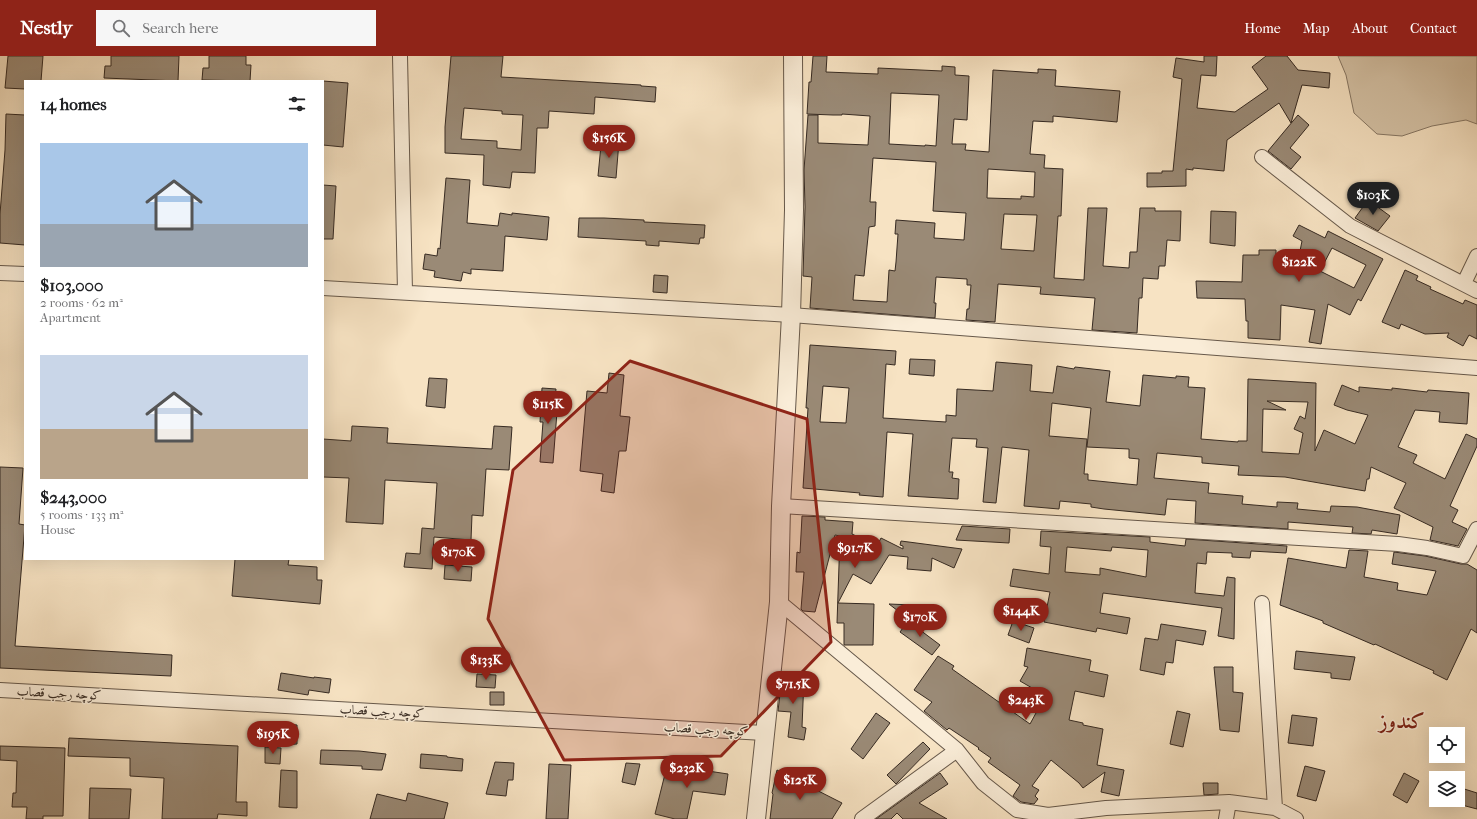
<!DOCTYPE html>
<meta charset="utf-8">
<style>
:root{--surface:#fff;--page:#f6f6f6;--text:#202124;--muted:#757577;--accent:#8f2418}
body{margin:0;font-family:"IM FELL French Canon",Amiri,serif;background:var(--page);color:var(--text);height:100vh;display:flex;flex-direction:column;font-size:15px;white-space:nowrap}
*{box-sizing:border-box;margin:0}
p{font-size:13px;color:var(--muted)}
.icon{flex:none;width:22px;height:22px;fill:none;stroke:currentColor;stroke-width:2;stroke-linecap:round;stroke-linejoin:round}
.map{position:relative;flex:1;overflow:hidden}
.side{position:absolute;left:24px;top:24px;width:300px;height:480px;display:flex;flex-direction:column;background:var(--surface);border-radius:0px;box-shadow:0 4px 16px #0002}
.side>*{flex:none}
.controls{position:absolute;left:1429px;top:671px;display:grid;gap:8px}
.controls a{display:grid;place-items:center;width:36px;height:36px;border-radius:0px;background:var(--surface);box-shadow:0 4px 16px #0002;font-size:20px}
.price{position:absolute;translate:-50% -34px;padding:0 9px;border-radius:14px;background:var(--accent);color:#fff;font-size:13px;line-height:26px;filter:drop-shadow(0 1px 2px #0008)}
.price::after{content:'';position:absolute;left:50%;top:24px;width:12px;height:9px;margin-left:-6px;background:inherit;clip-path:polygon(0 0,100% 0,50% 100%)}
.price.active{background:#222;color:#fff}
ul{padding:0;list-style:none}
li{display:grid;align-content:center;gap:8px;height:212px;padding:0 16px}
li span{display:grid;place-items:center;height:124px;border-radius:0px;color:#555}
li>.icon{margin-inline-start:auto}
span .icon{width:72px;height:72px;fill:#fffc;stroke-width:1}
li b{font-size:17px}
h2{display:flex;justify-content:space-between;align-items:center;height:48px;padding:0 16px;font-size:17px}
header{display:flex;align-items:center;gap:24px;box-sizing:border-box;height:56px;padding:0 20px;background:var(--accent);color:#fff}
header strong{font-size:19px}
nav{display:flex;gap:22px;margin-inline-start:auto;font-size:14px}
.search{width:280px;height:36px;background:var(--page);display:flex;align-items:center;gap:10px;box-sizing:border-box;padding:0 14px;border-radius:0px;color:var(--muted);font-size:15px}
.map>svg:first-child{display:block}
.green{fill:#d6c4a8;stroke:#867765}
.building{fill:#9a8a76;stroke:#362a22;fill-rule:evenodd}
.lines{fill:none;stroke-linecap:round;stroke-linejoin:round}
.minor-casing{stroke:#66584a;stroke-width:16}
.tertiary-casing{stroke:#66584a;stroke-width:20}
.minor{stroke:#faedd8;stroke-width:14}
.tertiary{stroke:#faedd8;stroke-width:18}
.marked{fill:#8f2418;fill-opacity:0.2;stroke:#8f2418;stroke-width:3;stroke-linejoin:round}
.labels{text-anchor:middle;dominant-baseline:central;stroke-width:3;stroke-linejoin:round;paint-order:stroke}
.street-label{font-size:13px;fill:#362a22;stroke:#faedd8}
.town-label{font-size:21px;font-weight:bold;fill:#7a1f14;stroke:#faedd8}
</style>
<header>
<strong>Nestly</strong>
<div class="search"><svg class="icon" aria-label="search" viewBox="0 0 24 24"><circle cx="10" cy="10" r="6"/><path d="M15 15l6 6"/></svg>Search here</div>
<nav><a>Home</a><a>Map</a><a>About</a><a>Contact</a></nav>
</header>
<div class="map">
<svg width="1477" height="763" viewBox="0 0 1477 763">
<rect width="100%" height="100%" fill="#f7e3c3"/>
<filter id="stains"><feTurbulence type="fractalNoise" baseFrequency=".005" numOctaves="4"/><feColorMatrix values="0 0 0 0 .2 0 0 0 0 .09 0 0 0 0 .02 0 0 0 .5 -.17"/></filter>
<radialGradient id="worn" r=".72"><stop offset=".6" stop-color="#630" stop-opacity="0"/><stop offset="1" stop-color="#630" stop-opacity=".3"/></radialGradient>
<path class="green" d="M 1338,0 L 1477,0 L 1477,68 L 1466,64 L 1432,70 L 1402,80 L 1377,78 L 1354,57 L 1346,19 Z"/>
<path class="building" d="M 8,0 L 43,0 L 41,25 L 25,25 L 25,33 L 5,32 Z
M 111,0 L 179,0 L 178,25 L 104,22 L 105,10 L 111,10 Z
M 209,0 L 246,0 L 246,9 L 251,9 L 250,25 L 202,24 L 203,12 L 209,12 Z
M 451,0 L 503,0 L 501,21 L 641,29 L 641,30 L 656,31 L 655,46 L 595,41 L 594,58 L 549,55 L 548,72 L 537,72 L 535,117 L 512,116 L 510,132 L 483,129 L 484,99 L 445,97 L 445,71 ZM 464,52 L 502,55 L 502,58 L 523,59 L 521,94 L 497,92 L 497,85 L 461,83 Z
M 813,0 L 827,0 L 826,16 L 878,18 L 878,12 L 942,15 L 942,10 L 955,11 L 955,19 L 969,20 L 967,64 L 954,63 L 952,88 L 966,88 L 965,94 L 989,96 L 993,14 L 1038,17 L 1038,13 L 1056,14 L 1055,30 L 1120,35 L 1117,66 L 1053,60 L 1053,66 L 1033,65 L 1030,98 L 1045,99 L 1044,112 L 1063,113 L 1061,160 L 1058,160 L 1054,222 L 1084,224 L 1088,152 L 1107,152 L 1103,210 L 1129,212 L 1130,196 L 1137,196 L 1140,152 L 1155,152 L 1155,155 L 1181,155 L 1180,185 L 1167,184 L 1165,210 L 1159,210 L 1158,223 L 1143,222 L 1142,242 L 1139,242 L 1137,277 L 1092,274 L 1095,242 L 1040,238 L 1041,231 L 998,228 L 995,266 L 966,264 L 967,253 L 969,253 L 971,229 L 967,229 L 967,223 L 936,221 L 934,247 L 936,247 L 935,262 L 810,252 L 812,221 L 803,220 L 805,151 L 804,114 L 808,59 L 818,59 L 818,87 L 868,89 L 870,60 L 842,58 L 842,59 L 833,59 L 807,58 L 809,26 L 811,26 ZM 891,37 L 939,39 L 936,90 L 925,89 L 925,90 L 889,88 ZM 873,102 L 936,106 L 933,155 L 966,157 L 964,184 L 934,182 L 935,167 L 896,164 L 895,178 L 898,178 L 896,206 L 895,215 L 889,214 L 887,246 L 853,244 L 855,219 L 864,220 L 869,171 L 875,170 L 876,146 L 870,146 ZM 988,113 L 1035,116 L 1034,141 L 1021,140 L 1021,143 L 987,142 ZM 1004,158 L 1037,159 L 1034,195 L 1001,193 Z
M 1204,0 L 1217,0 L 1216,20 L 1201,19 L 1197,52 L 1235,56 L 1268,33 L 1252,11 L 1266,0 L 1287,0 L 1298,14 L 1330,17 L 1329,32 L 1302,29 L 1291,67 L 1279,47 L 1227,84 L 1224,115 L 1193,112 L 1193,114 L 1186,113 L 1186,130 L 1147,131 L 1147,117 L 1162,117 L 1162,115 L 1173,115 L 1182,23 L 1173,21 L 1176,2 L 1204,6 Z
M 323,25 L 348,27 L 343,91 L 323,89 Z
M 6,58 L 25,59 L 25,189 L 0,187 L 0,158 L 5,94 Z
M 1298,59 L 1309,69 L 1290,92 L 1301,101 L 1291,113 L 1268,95 Z
M 604,84 L 619,85 L 616,122 L 598,120 L 601,89 L 603,90 Z
M 446,122 L 470,124 L 467,167 L 498,170 L 500,157 L 512,159 L 512,157 L 549,161 L 547,184 L 505,180 L 503,215 L 471,213 L 471,218 L 463,216 L 461,225 L 434,221 L 435,215 L 423,213 L 425,198 L 437,200 L 438,192 L 440,193 Z
M 323,129 L 336,130 L 333,183 L 323,183 Z
M 1368,144 L 1390,160 L 1378,175 L 1355,162 Z
M 1211,155 L 1236,156 L 1235,190 L 1210,187 Z
M 579,162 L 604,162 L 644,164 L 644,166 L 705,169 L 704,182 L 700,182 L 699,188 L 659,185 L 659,190 L 646,189 L 646,185 L 578,181 Z
M 1299,169 L 1325,182 L 1328,175 L 1383,203 L 1361,245 L 1358,243 L 1350,259 L 1328,248 L 1321,288 L 1309,286 L 1315,254 L 1281,249 L 1280,284 L 1248,282 L 1248,265 L 1246,265 L 1245,243 L 1197,242 L 1196,225 L 1242,226 L 1243,199 L 1259,199 L 1259,194 L 1276,194 L 1276,201 L 1298,205 L 1302,185 L 1293,180 ZM 1332,192 L 1366,209 L 1354,232 L 1320,215 Z
M 1405,214 L 1418,220 L 1416,224 L 1431,231 L 1430,233 L 1463,248 L 1465,244 L 1477,249 L 1477,283 L 1469,279 L 1463,290 L 1447,281 L 1449,277 L 1425,278 L 1401,268 L 1399,273 L 1382,266 Z
M 654,219 L 668,220 L 667,237 L 653,236 Z
M 810,289 L 896,295 L 895,309 L 886,308 L 883,362 L 946,366 L 946,359 L 956,360 L 957,333 L 993,335 L 996,306 L 1032,309 L 1030,335 L 1053,337 L 1057,310 L 1074,313 L 1075,311 L 1110,315 L 1106,346 L 1140,350 L 1143,319 L 1176,322 L 1176,320 L 1189,321 L 1188,331 L 1205,332 L 1201,383 L 1238,386 L 1238,385 L 1247,385 L 1248,323 L 1316,327 L 1315,395 L 1324,374 L 1355,388 L 1368,359 L 1347,354 L 1334,349 L 1342,329 L 1359,336 L 1359,331 L 1392,334 L 1392,332 L 1427,336 L 1428,334 L 1469,337 L 1467,368 L 1439,366 L 1440,356 L 1415,354 L 1398,391 L 1417,399 L 1413,407 L 1445,423 L 1466,378 L 1477,383 L 1477,390 L 1450,450 L 1458,454 L 1452,466 L 1467,473 L 1458,490 L 1430,484 L 1433,471 L 1394,452 L 1406,427 L 1371,411 L 1369,423 L 1367,423 L 1365,435 L 1285,421 L 1238,419 L 1239,410 L 1202,407 L 1202,401 L 1157,397 L 1154,422 L 1209,427 L 1208,437 L 1243,440 L 1242,448 L 1277,451 L 1277,446 L 1298,447 L 1297,453 L 1330,456 L 1331,450 L 1357,451 L 1400,459 L 1397,478 L 1372,474 L 1371,478 L 1352,477 L 1353,471 L 1288,466 L 1288,473 L 1195,467 L 1196,445 L 1167,443 L 1165,459 L 1104,453 L 1091,451 L 1091,448 L 1060,445 L 1059,453 L 1024,450 L 1029,394 L 1002,391 L 996,447 L 983,446 L 988,392 L 976,391 L 977,383 L 952,382 L 949,416 L 953,416 L 952,422 L 959,423 L 958,443 L 908,440 L 913,378 L 887,376 L 883,441 L 859,439 L 860,437 L 803,432 L 808,352 L 806,352 ZM 823,330 L 849,332 L 846,367 L 820,366 ZM 1267,345 L 1308,346 L 1305,363 L 1300,360 L 1294,373 L 1303,377 L 1299,398 L 1262,396 L 1263,353 L 1286,354 ZM 1052,347 L 1091,352 L 1087,391 L 1129,393 L 1129,402 L 1139,403 L 1137,429 L 1088,424 L 1088,418 L 1084,418 L 1087,383 L 1049,380 Z
M 910,303 L 935,304 L 934,320 L 909,318 Z
M 609,317 L 624,319 L 620,360 L 630,361 L 626,395 L 619,395 L 614,437 L 601,435 L 603,418 L 580,415 L 587,335 L 607,337 Z
M 429,322 L 447,323 L 445,352 L 426,350 Z
M 542,332 L 556,333 L 554,356 L 557,356 L 553,407 L 540,406 L 543,366 L 540,366 Z
M 352,370 L 388,372 L 387,387 L 492,393 L 494,370 L 512,371 L 509,414 L 486,413 L 483,460 L 472,459 L 471,484 L 434,481 L 432,513 L 404,511 L 406,497 L 420,498 L 422,472 L 434,473 L 437,427 L 385,424 L 383,468 L 346,466 L 349,422 L 323,421 L 323,383 L 351,385 Z
M 0,411 L 23,412 L 19,468 L 25,469 L 15,590 L 172,599 L 171,620 L 0,612 Z
M 802,460 L 825,461 L 825,464 L 853,466 L 852,478 L 877,490 L 881,482 L 903,493 L 903,490 L 900,489 L 901,485 L 962,493 L 954,512 L 932,502 L 931,515 L 907,513 L 908,501 L 889,499 L 871,528 L 853,518 L 838,547 L 874,548 L 873,589 L 844,589 L 844,567 L 837,567 L 840,480 L 835,479 L 815,556 L 803,555 L 801,553 L 804,516 L 796,516 L 797,496 L 800,497 Z
M 962,470 L 1010,473 L 1009,487 L 956,484 Z
M 1041,475 L 1150,481 L 1150,486 L 1185,490 L 1186,483 L 1287,490 L 1286,497 L 1251,495 L 1250,502 L 1232,501 L 1232,497 L 1207,496 L 1206,508 L 1197,507 L 1195,537 L 1224,540 L 1227,521 L 1235,522 L 1234,583 L 1218,580 L 1222,552 L 1103,537 L 1100,557 L 1130,562 L 1127,578 L 1097,572 L 1096,576 L 1044,566 L 1050,536 L 1010,530 L 1013,513 L 1049,518 L 1051,491 L 1040,490 ZM 1067,491 L 1111,495 L 1112,491 L 1148,494 L 1146,521 L 1100,512 L 1100,519 L 1065,516 Z
M 1349,494 L 1368,495 L 1364,521 L 1398,527 L 1397,534 L 1427,539 L 1436,515 L 1392,508 L 1394,496 L 1425,500 L 1461,508 L 1467,508 L 1477,514 L 1477,577 L 1471,573 L 1447,624 L 1433,617 L 1434,615 L 1375,588 L 1374,589 L 1323,567 L 1323,565 L 1280,549 L 1288,502 L 1346,512 Z
M 235,503 L 289,503 L 288,509 L 317,511 L 317,524 L 322,524 L 320,548 L 232,540 Z
M 445,509 L 472,511 L 471,525 L 444,523 Z
M 889,548 L 913,549 L 920,552 L 911,565 Z
M 908,565 L 940,589 L 932,599 L 900,576 Z
M 1013,565 L 1034,572 L 1029,587 L 1008,579 Z
M 1161,568 L 1206,575 L 1203,589 L 1176,584 L 1173,607 L 1166,606 L 1164,619 L 1140,614 L 1145,582 L 1158,584 Z
M 1027,592 L 1091,604 L 1089,615 L 1108,619 L 1104,641 L 1075,635 L 1069,664 L 1083,667 L 1083,669 L 1103,673 L 1097,709 L 1124,714 L 1119,740 L 1101,736 L 1105,716 L 1083,732 L 1079,727 L 1051,704 L 1032,730 L 1039,734 L 1035,740 L 1038,743 L 1034,748 L 1021,746 L 1013,740 L 1020,729 L 988,706 L 991,702 L 978,693 L 979,692 L 949,672 L 947,674 L 924,655 L 932,646 L 914,634 L 938,600 L 954,610 L 952,613 L 1030,668 L 1042,646 L 1035,642 L 1039,636 L 1020,625 L 1028,611 L 1024,610 Z
M 1296,595 L 1355,601 L 1350,624 L 1331,622 L 1331,617 L 1294,613 Z
M 1214,611 L 1233,611 L 1233,636 L 1243,637 L 1239,676 L 1220,674 Z
M 281,617 L 314,622 L 314,621 L 331,623 L 329,637 L 309,634 L 308,639 L 278,634 Z
M 477,618 L 496,619 L 495,632 L 476,631 Z
M 782,621 L 804,622 L 802,671 L 806,672 L 804,684 L 788,681 L 791,656 L 778,655 Z
M 490,636 L 504,636 L 504,649 L 490,649 Z
M 1177,655 L 1190,658 L 1183,691 L 1170,688 Z
M 876,657 L 890,667 L 863,703 L 851,693 Z
M 1292,659 L 1317,662 L 1313,690 L 1288,687 Z
M 277,667 L 297,669 L 297,688 L 279,689 Z
M 69,682 L 238,690 L 236,746 L 247,746 L 247,760 L 218,758 L 217,763 L 162,763 L 164,722 L 130,720 L 130,702 L 68,700 Z
M 923,686 L 930,693 L 896,728 L 887,719 Z
M 0,690 L 65,692 L 63,760 L 43,760 L 43,763 L 26,763 L 27,751 L 12,751 L 13,737 L 16,737 L 17,705 L 0,704 Z
M 265,691 L 281,692 L 280,708 L 265,707 Z
M 321,694 L 359,695 L 386,698 L 382,714 L 378,714 L 362,713 L 362,710 L 320,708 Z
M 421,698 L 447,700 L 447,701 L 463,703 L 462,715 L 420,712 Z
M 495,706 L 514,707 L 513,724 L 508,724 L 506,740 L 486,738 Z
M 626,707 L 640,708 L 635,729 L 622,726 Z
M 549,708 L 571,709 L 568,763 L 546,763 Z
M 667,710 L 708,712 L 708,715 L 728,718 L 725,739 L 693,735 L 687,763 L 675,763 L 655,758 Z
M 1305,710 L 1325,715 L 1316,745 L 1297,740 Z
M 281,714 L 297,715 L 297,752 L 279,751 Z
M 777,714 L 842,747 L 832,763 L 770,763 L 773,738 L 772,737 Z
M 940,717 L 948,728 L 919,747 L 947,763 L 903,763 L 897,757 L 891,763 L 876,763 Z
M 1404,717 L 1419,725 L 1407,747 L 1393,739 Z
M 1203,727 L 1218,727 L 1218,738 L 1204,739 Z
M 1458,731 L 1477,737 L 1477,753 L 1458,748 Z
M 90,732 L 131,733 L 129,763 L 89,763 Z
M 408,737 L 448,747 L 444,763 L 370,763 L 377,738 L 406,745 Z"/>
<g class="lines">
<defs>
<path id="minor" d="M 400,0 L 405,236
M 1262,101 L 1350,170 L 1477,235
M 0,217 L 25,218
M 1464,227 L 1477,200
M 323,232 L 791,259 L 1477,312
M 781,450 L 1398,488 L 1427,492 L 1463,500 L 1477,473
M 779,546 L 957,694 L 983,727 L 1017,754 L 1048,759 L 1106,752 L 1229,746 L 1275,752 L 1296,763
M 1262,547 L 1275,752
M 0,634 L 764,677
M 862,763 L 957,694
M 1226,763 L 1229,746"/>
<path id="tertiary" d="M 756,763 L 779,546 L 781,450 L 791,259 L 794,154 L 793,0"/>
</defs>
<use href="#minor" class="minor-casing"/>
<use href="#tertiary" class="tertiary-casing"/>
<use href="#minor" class="minor"/>
<use href="#tertiary" class="tertiary"/>
</g>
<path class="marked" d="M 630,305 L 807,363 L 831,586 L 721,700 L 564,704 L 488,563 L 513,414 Z"/>
<g class="labels">
<g class="street-label">
<text transform="translate(59 637) rotate(3)">کوچه رجب قصاب</text>
<text transform="translate(382 655) rotate(3)">کوچه رجب قصاب</text>
<text transform="translate(706 673) rotate(3)">کوچه رجب قصاب</text>
</g>
<g class="town-label">
<text x="1402" y="665">کندوز</text>
</g>
</g>
<rect width="100%" height="100%" filter="url(#stains)"/>
<rect width="100%" height="100%" fill="url(#worn)"/>
</svg>
<div class="controls">
<a><svg class="icon" aria-label="locate" viewBox="0 0 24 24"><circle cx="12" cy="12" r="6"/><path d="M12 2v4M12 18v4M2 12h4M18 12h4"/></svg></a>
<a><svg class="icon" aria-label="layers" viewBox="0 0 24 24"><path d="M12 4l9 5-9 5-9-5zM3 14l9 5 9-5"/></svg></a>
</div>
<b class="price" style="left:609px;top:103px">$156K</b>
<b class="price active" style="left:1373px;top:160px">$103K</b>
<b class="price" style="left:1299px;top:227px">$122K</b>
<b class="price" style="left:548px;top:369px">$115K</b>
<b class="price" style="left:855px;top:513px">$91.7K</b>
<b class="price" style="left:458px;top:517px">$170K</b>
<b class="price" style="left:1021px;top:576px">$144K</b>
<b class="price" style="left:920px;top:582px">$170K</b>
<b class="price" style="left:486px;top:625px">$133K</b>
<b class="price" style="left:793px;top:649px">$71.5K</b>
<b class="price" style="left:1026px;top:665px">$243K</b>
<b class="price" style="left:273px;top:699px">$195K</b>
<b class="price" style="left:687px;top:733px">$232K</b>
<b class="price" style="left:800px;top:745px">$125K</b>
<section class="side">
<h2>14 homes<svg class="icon" aria-label="filters" viewBox="0 0 24 24"><path d="M4 7h16M4 17h16"/><circle cx="9" cy="7" r="2"/><circle cx="15" cy="17" r="2"/></svg></h2>
<ul>
<li><span style="background:linear-gradient(#a9c7e8 65%,#9aa5b1 0)"><svg class="icon" aria-label="home" viewBox="0 0 24 24"><path d="M3 11l9-7 9 7M6 9v11h12V9"/></svg></span><div><b>$103,000</b><p>2 rooms · 62 m²</p><p>Apartment</p></div></li>
<li><span style="background:linear-gradient(#c9d6e8 60%,#b9a48a 0)"><svg class="icon" aria-label="home" viewBox="0 0 24 24"><path d="M3 11l9-7 9 7M6 9v11h12V9"/></svg></span><div><b>$243,000</b><p>5 rooms · 133 m²</p><p>House</p></div></li>
</ul>
</section>
</div>
